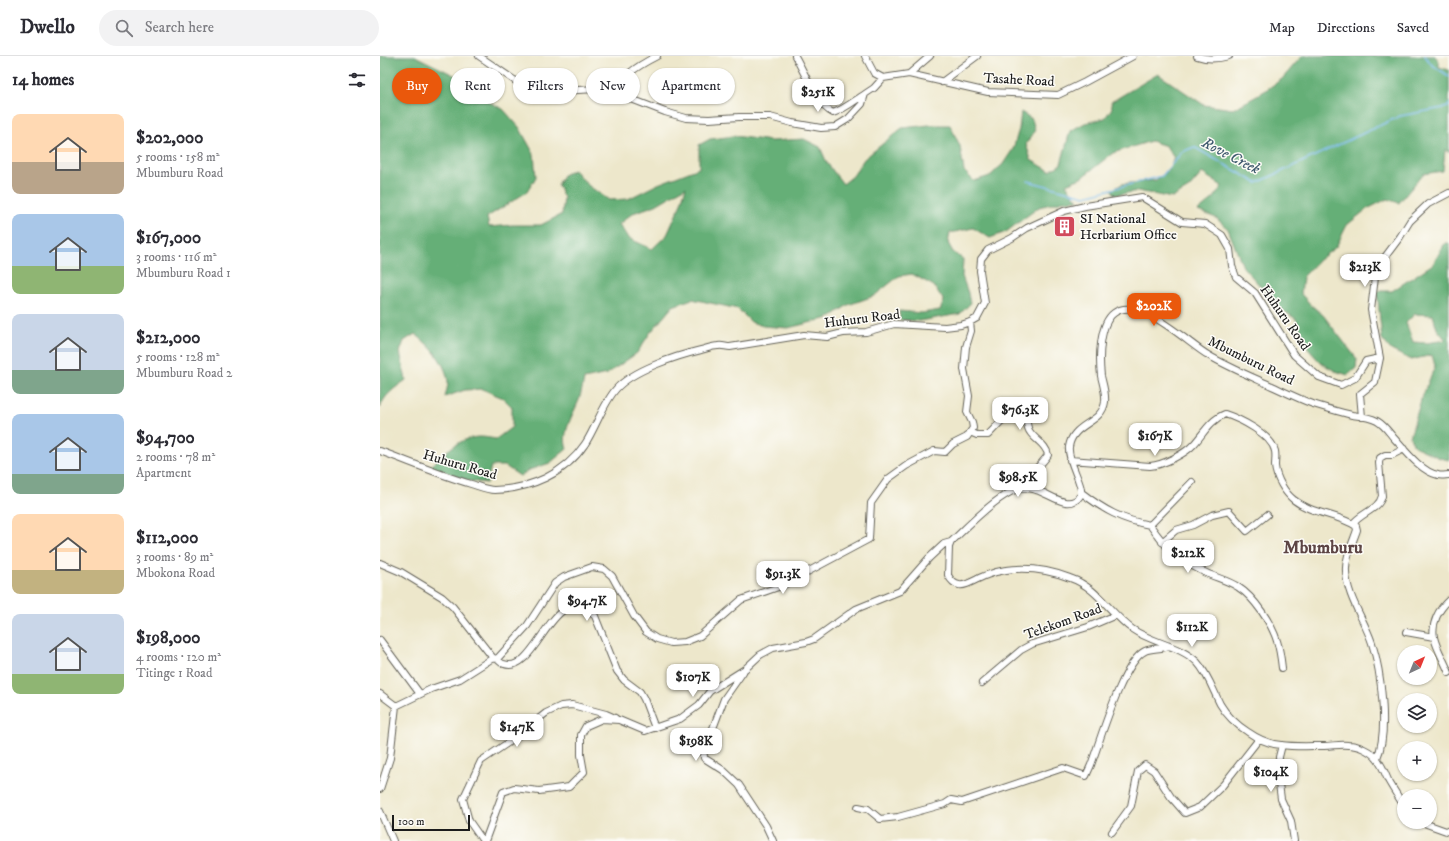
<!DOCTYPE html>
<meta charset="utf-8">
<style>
:root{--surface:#fff;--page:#f2f2f3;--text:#2b2b33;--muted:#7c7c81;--line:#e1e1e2;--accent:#ea580c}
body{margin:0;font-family:"IM FELL DW Pica",serif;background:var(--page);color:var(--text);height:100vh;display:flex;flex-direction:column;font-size:15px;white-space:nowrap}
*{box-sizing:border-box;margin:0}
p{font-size:13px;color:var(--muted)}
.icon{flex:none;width:22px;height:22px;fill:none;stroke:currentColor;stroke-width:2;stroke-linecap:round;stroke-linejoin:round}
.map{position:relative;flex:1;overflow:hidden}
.drawer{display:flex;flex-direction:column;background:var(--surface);width:380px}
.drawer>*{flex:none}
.top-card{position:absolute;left:12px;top:12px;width:380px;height:36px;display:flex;gap:8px}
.needle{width:26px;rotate:43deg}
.buttons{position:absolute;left:1017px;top:589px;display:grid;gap:8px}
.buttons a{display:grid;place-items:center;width:40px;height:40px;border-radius:50%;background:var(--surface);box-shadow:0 1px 3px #0004;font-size:20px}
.scale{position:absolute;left:12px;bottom:10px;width:78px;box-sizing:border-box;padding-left:4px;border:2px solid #1c1c1c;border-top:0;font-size:11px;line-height:14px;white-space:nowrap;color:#1c1c1c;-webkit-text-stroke:3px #fdfcf7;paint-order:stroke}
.price{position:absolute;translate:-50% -34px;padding:0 9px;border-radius:8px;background:#fff;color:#222;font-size:13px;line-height:26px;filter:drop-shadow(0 1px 2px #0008)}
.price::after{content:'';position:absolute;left:50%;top:24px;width:12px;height:9px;margin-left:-6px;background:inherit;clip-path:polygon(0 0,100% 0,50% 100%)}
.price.selected{background:var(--accent);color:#fff}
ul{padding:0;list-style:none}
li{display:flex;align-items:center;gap:12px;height:100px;padding:0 12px}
li span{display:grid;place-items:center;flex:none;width:112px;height:80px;border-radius:8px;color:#555}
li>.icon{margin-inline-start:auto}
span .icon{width:48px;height:48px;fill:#fffc;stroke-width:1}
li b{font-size:17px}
h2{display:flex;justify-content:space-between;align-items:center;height:48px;padding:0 12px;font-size:17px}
.pill{padding:0 14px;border-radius:18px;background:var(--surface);box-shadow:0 1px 3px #0004;font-size:14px;line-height:36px}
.pill.selected{background:var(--accent);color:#fff}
header{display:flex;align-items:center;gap:24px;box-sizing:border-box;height:56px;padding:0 20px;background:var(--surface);border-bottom:1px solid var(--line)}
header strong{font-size:19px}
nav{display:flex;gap:22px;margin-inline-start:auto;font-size:14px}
.search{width:280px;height:36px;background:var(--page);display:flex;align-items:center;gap:10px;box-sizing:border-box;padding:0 14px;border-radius:22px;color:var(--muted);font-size:15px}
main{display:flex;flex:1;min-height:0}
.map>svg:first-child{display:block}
.forest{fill:#65af77;stroke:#40664a;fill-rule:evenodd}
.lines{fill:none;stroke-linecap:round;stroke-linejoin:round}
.stream{stroke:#77baec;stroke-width:1.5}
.minor-casing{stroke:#656359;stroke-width:8}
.minor{stroke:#fff;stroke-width:6}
.labels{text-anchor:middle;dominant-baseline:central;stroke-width:3;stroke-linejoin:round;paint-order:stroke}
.street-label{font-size:14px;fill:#1c1c1c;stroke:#fdfcf7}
.poi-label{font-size:14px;fill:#1c1c1c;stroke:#fdfcf7;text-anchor:start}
.water-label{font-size:15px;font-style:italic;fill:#405b6f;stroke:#fdfcf7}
.district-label{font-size:18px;font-weight:bold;fill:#5d4545;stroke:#fdfcf7}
</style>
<header>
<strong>Dwello</strong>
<div class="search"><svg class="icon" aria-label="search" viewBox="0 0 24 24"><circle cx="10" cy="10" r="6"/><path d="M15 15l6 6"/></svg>Search here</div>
<nav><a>Map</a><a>Directions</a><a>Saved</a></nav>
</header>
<main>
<section class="drawer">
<h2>14 homes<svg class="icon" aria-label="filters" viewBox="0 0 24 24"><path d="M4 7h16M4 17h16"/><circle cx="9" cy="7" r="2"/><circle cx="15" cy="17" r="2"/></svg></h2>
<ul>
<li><span style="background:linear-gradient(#ffd9b3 60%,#b9a48a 0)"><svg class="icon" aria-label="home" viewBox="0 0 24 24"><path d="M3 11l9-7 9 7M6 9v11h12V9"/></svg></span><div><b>$202,000</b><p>5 rooms · 158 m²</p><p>Mbumburu Road</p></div></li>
<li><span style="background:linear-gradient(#a9c7e8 65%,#8fb573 0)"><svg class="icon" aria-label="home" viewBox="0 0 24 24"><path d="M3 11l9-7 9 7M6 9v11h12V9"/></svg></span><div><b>$167,000</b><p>3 rooms · 116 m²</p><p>Mbumburu Road 1</p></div></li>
<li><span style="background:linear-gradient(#c9d6e8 70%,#7fa58c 0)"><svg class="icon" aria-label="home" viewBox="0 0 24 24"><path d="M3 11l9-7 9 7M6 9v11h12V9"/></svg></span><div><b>$212,000</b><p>5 rooms · 128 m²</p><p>Mbumburu Road 2</p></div></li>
<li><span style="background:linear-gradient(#a9c7e8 75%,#7fa58c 0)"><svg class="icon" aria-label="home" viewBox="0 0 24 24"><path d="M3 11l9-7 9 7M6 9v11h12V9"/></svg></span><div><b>$94,700</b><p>2 rooms · 78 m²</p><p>Apartment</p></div></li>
<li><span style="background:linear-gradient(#ffd9b3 70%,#c2b280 0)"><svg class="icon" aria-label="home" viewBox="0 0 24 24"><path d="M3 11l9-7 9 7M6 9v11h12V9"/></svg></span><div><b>$112,000</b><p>3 rooms · 89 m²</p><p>Mbokona Road</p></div></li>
<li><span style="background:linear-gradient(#c9d6e8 75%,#8fb573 0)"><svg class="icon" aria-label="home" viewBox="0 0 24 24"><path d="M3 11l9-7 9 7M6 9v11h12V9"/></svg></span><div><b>$198,000</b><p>4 rooms · 120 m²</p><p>Titinge 1 Road</p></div></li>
</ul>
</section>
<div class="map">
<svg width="1069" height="785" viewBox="0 0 1069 785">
<rect width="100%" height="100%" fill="#fdfcf7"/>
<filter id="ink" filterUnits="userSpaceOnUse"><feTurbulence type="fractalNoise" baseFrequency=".025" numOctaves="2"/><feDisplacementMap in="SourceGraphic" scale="8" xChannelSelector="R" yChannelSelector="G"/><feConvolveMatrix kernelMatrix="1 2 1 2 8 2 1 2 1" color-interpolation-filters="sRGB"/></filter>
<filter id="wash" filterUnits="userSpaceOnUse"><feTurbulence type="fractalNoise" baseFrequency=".012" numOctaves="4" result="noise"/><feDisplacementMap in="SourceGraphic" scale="16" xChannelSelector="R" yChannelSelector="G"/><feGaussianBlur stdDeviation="0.9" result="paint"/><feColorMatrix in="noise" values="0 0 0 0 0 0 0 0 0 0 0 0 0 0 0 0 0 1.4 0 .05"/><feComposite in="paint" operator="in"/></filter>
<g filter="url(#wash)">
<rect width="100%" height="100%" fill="#ede7cb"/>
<path class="forest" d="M 0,0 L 35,0 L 78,21 L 99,41 L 123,53 L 139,71 L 154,98 L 156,121 L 147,136 L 107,161 L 109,171 L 132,169 L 161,169 L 182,158 L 184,142 L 178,129 L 183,119 L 194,114 L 209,130 L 229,144 L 248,143 L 278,128 L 319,112 L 319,89 L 330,83 L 355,80 L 391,85 L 424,83 L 440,91 L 447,107 L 463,128 L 473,120 L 484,103 L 522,72 L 549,69 L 570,69 L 580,90 L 584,115 L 594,125 L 610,120 L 623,108 L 633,93 L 639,73 L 641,56 L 652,63 L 655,74 L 646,88 L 651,104 L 670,115 L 681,108 L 690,75 L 705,67 L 725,62 L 732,52 L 731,46 L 778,18 L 824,49 L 853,53 L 877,40 L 902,23 L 922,0 L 1055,0 L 1059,5 L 1059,11 L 1069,14 L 1069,96 L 1065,94 L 1063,115 L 1043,118 L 1019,147 L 1007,143 L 987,153 L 967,169 L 956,191 L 939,204 L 923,221 L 921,238 L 931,249 L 943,259 L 977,303 L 976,312 L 968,319 L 955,315 L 941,307 L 929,294 L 916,263 L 901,253 L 863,211 L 848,173 L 836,162 L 818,155 L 834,142 L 842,130 L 822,117 L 809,132 L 792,142 L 758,135 L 735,139 L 732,134 L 742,128 L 776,124 L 788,115 L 794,102 L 786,90 L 771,85 L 733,97 L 701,122 L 686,128 L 691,136 L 698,144 L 683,145 L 659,151 L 626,176 L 610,182 L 593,172 L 570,177 L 568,187 L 573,196 L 583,203 L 582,220 L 588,237 L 590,248 L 580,258 L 539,265 L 520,264 L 519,255 L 542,257 L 560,254 L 564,245 L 554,230 L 532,218 L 519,220 L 494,240 L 468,249 L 449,262 L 408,272 L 383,270 L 371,266 L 358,253 L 312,243 L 293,250 L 270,277 L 257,297 L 227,318 L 204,323 C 203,330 201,337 199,344 C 193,359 181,377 187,393 L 170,407 L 149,414 L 140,420 L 125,410 L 111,410 L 107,427 L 88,425 L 51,410 C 64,397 80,381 100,381 C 105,381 110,382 116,383 L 132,371 L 132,351 L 123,342 L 102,333 L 85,334 L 65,341 C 66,336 68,331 68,326 C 66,307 50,289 35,278 L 24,285 L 20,296 L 26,324 C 15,332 4,339 0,352 ZM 306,131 L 300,150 L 287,179 L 272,193 L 248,182 L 239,168 L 253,157 L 276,149 Z
M 1065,187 L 1069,187 L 1069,404 L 1060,402 L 1034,390 L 1030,381 L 1041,344 L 1055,310 L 1052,299 L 1031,304 L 1011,294 L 1002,283 L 997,235 L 1012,235 L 1053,208 ZM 1035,258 L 1053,259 L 1057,273 L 1066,284 L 1046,287 L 1033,286 L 1026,267 Z"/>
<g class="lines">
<path class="stream" d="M 1045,0 L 1052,9 L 1069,20
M 648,125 L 705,140 L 782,120 L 802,96 L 814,91 L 877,127 L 1020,60 L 1068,51 L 1069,48"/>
</g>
</g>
<g filter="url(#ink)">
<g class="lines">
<defs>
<path id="minor" d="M 99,0 L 134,24 L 160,36 L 217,33 L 233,36 L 285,56 L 306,62 L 329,63 L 359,61 L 390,61 L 412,67 L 441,72 L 455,71 L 468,63 L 482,48 L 485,38 L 494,32 L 503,22 L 529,18 L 608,36 L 678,39 L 705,26 L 753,0
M 415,0 C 423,14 439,52 453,57 C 465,53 474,45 485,38
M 485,0 L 494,17 L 503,22
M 817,0 C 828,4 838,3 849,0
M 529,18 L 550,0
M 562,26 L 597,0
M 233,36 C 241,20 261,8 277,0
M 982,361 L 980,338 L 995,326 L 1000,302 L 991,254 L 996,213 L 1020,181 L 1030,165 L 1048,148 L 1069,137
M 590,376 L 597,379 L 608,379 L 628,358 L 634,354 C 637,355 641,356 643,358 C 648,363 646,371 650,376 C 656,385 666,388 668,399 C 660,411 648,417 646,432
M 0,395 C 30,406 60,419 91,428 C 98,430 107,434 114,434 C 150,433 185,418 205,388 C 216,371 223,348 236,333 C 253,314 296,300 321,294 C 326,293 332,290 338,290 C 342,289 346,291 350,291 L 424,279 L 447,281 L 463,277 L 486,276 L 514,268 L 565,271 L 581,269 L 590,266 L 597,262 L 605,247 L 600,215 L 601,203 L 608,194 L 632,182 L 647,172 L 684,155 L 705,150 L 762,141 L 802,166 L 825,168 L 842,179 L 850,193 L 852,210 L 856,221 L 875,237 L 914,299 L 939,321 L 961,329 L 975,322 L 986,305 L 1000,302
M 690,404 L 770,410 C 783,409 805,398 814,388 C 824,377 830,364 845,358 C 860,363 891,378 895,395 C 896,400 895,405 895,410 C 896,422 905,437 914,444 C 932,458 958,458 976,470 L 977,474 C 973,486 965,502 966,515 C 966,539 985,565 992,587 C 1001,615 1009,676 997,702
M 702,437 C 724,454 742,464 770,469 C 786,492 797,503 822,515 C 833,521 848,524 858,531 C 874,541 892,568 897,585 C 900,594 901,603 902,612
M 973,468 C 980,457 999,454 1002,440 L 999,407 L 1000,402 L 1005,399 L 1012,399 L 1024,393
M 770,469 L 812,426
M 782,486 L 796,474 L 813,469 L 832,459 L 849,455 L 867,475 L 887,459
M 0,507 L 21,516 L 62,541 L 73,551 L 113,602 L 80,623 L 51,633 L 16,650 L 0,638
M 1069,544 C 1059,553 1051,567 1054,581 C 1056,592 1065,606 1069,617
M 1026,576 L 1054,581
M 0,584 L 40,638
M 113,602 L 117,603 L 147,570 L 175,527 L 184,521 L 212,511 L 224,513 L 232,520 L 254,560 L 266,576 L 277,583 L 291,587 L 305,586 L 320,580 L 361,544 L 401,530 L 489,483 L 491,447 L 508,423 L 526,410 L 554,395 L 565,396 L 573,388 L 587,381 L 593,372 L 592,366 L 587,356 L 589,340 L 584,313 L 586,291 L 591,275 L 590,266
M 117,603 C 119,605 122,608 124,608 C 158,620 172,519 215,560 L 237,615 L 244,624 L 260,636 L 264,643 L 275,672
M 363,616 L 344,643 L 332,675 L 323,687 L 324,702 L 343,714 L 359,729 L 386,770 L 393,785
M 602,627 L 641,594 L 652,588 L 708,571 L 736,559
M 902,689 L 899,701 L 898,720 L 901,743 L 911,765 L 914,785
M 0,733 L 10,702 L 16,650
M 1024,750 C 1019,742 1013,733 1008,724 C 1005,717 1002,709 997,703 C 991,695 978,689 968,689 C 960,688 952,690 944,690 C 930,690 915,691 901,689 C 889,688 878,683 868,676 C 857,669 847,660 840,648 C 833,634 828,618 817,606 C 799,589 772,587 752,573 C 730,557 717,531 690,522 C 663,512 635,509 607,519 C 599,521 586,531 579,529 C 574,528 570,523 568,519 L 569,491 L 571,486 C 587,471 621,435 642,432 C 646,432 652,432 656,434 C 669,437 689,456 700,440 C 706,432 687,406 689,391 C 692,367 722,368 725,346 C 726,337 723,329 721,320 C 719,303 719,268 734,257 C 759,238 807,287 828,299 C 848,311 870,320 892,330 C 905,336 919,343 933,348 C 946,352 959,356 972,359 C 980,360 990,361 997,365 C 1004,369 1008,375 1013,381 C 1024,393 1041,416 1058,419 C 1061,420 1066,419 1069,419
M 478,751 L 488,753 L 500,763 L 518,761 L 565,748 L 571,744 L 582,746 L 683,712 L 706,720 L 711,709 C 720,685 743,605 765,595 C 771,592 782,593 789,590
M 0,755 L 13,785
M 1041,766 L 1069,776
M 732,776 L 751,750 L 758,715 L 765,709 L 774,715 L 791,741 L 805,757 L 820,751 L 843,729 L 879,683
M 103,785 L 89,765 L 83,743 L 101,705 L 132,684 L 166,657 L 181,650 L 192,649 L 226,658 L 235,662
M 105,785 L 123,736 L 134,732 L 159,735 L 189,731 L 204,716 L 201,699 L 201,679 L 206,670 L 222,663 L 239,664 L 265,675 L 300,663 L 319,649 L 330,635 L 365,613 L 380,599 L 393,592 L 426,586 L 434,583 L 476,553 L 520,535 L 549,502 L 564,488 L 571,486"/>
</defs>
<use href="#minor" class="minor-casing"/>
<use href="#minor" class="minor"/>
</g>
</g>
<defs>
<symbol id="building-square" viewBox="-11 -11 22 22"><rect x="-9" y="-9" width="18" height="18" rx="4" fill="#d1495b" stroke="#fdfcf7"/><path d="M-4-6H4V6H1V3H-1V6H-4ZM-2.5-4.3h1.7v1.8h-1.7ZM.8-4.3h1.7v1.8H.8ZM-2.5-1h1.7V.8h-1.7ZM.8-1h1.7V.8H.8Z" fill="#fff"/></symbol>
</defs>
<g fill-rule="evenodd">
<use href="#building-square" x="672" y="158" width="25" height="25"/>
</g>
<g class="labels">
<g class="street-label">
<text transform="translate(639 24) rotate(3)">Tasahe Road</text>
<text transform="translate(905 262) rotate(55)">Huhuru Road</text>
<text transform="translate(482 263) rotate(-7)">Huhuru Road</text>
<text transform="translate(871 305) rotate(26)">Mbumburu Road</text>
<text transform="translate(80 409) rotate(16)">Huhuru Road</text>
<text transform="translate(683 566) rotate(-20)">Telekom Road</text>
</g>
<g class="poi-label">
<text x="700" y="163">SI National<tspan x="700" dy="16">Herbarium Office</tspan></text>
</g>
<g class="water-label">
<text transform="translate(851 100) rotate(27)">Rove Creek</text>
</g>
<g class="district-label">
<text x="943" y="492">Mbumburu</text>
</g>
</g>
</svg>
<div class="buttons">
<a><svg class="needle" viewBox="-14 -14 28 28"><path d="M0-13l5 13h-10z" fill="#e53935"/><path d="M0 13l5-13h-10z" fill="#7c7c81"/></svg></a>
<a><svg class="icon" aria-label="layers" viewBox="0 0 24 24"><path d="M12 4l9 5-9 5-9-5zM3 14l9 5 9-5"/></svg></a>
<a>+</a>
<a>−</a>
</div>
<div class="scale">100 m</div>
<b class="price" style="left:438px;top:57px">$251K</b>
<b class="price" style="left:985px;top:232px">$213K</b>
<b class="price selected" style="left:774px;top:271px">$202K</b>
<b class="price" style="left:640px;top:375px">$76.3K</b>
<b class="price" style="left:775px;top:401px">$167K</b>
<b class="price" style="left:638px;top:442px">$98.5K</b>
<b class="price" style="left:808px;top:518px">$212K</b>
<b class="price" style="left:403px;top:539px">$91.3K</b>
<b class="price" style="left:207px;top:566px">$94.7K</b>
<b class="price" style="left:812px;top:592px">$112K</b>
<b class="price" style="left:313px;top:642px">$107K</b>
<b class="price" style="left:137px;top:692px">$147K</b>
<b class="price" style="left:316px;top:706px">$198K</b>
<b class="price" style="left:891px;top:737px">$104K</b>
<div class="top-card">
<a class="pill selected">Buy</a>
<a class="pill">Rent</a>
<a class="pill">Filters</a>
<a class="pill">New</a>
<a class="pill">Apartment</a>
</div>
</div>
</main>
